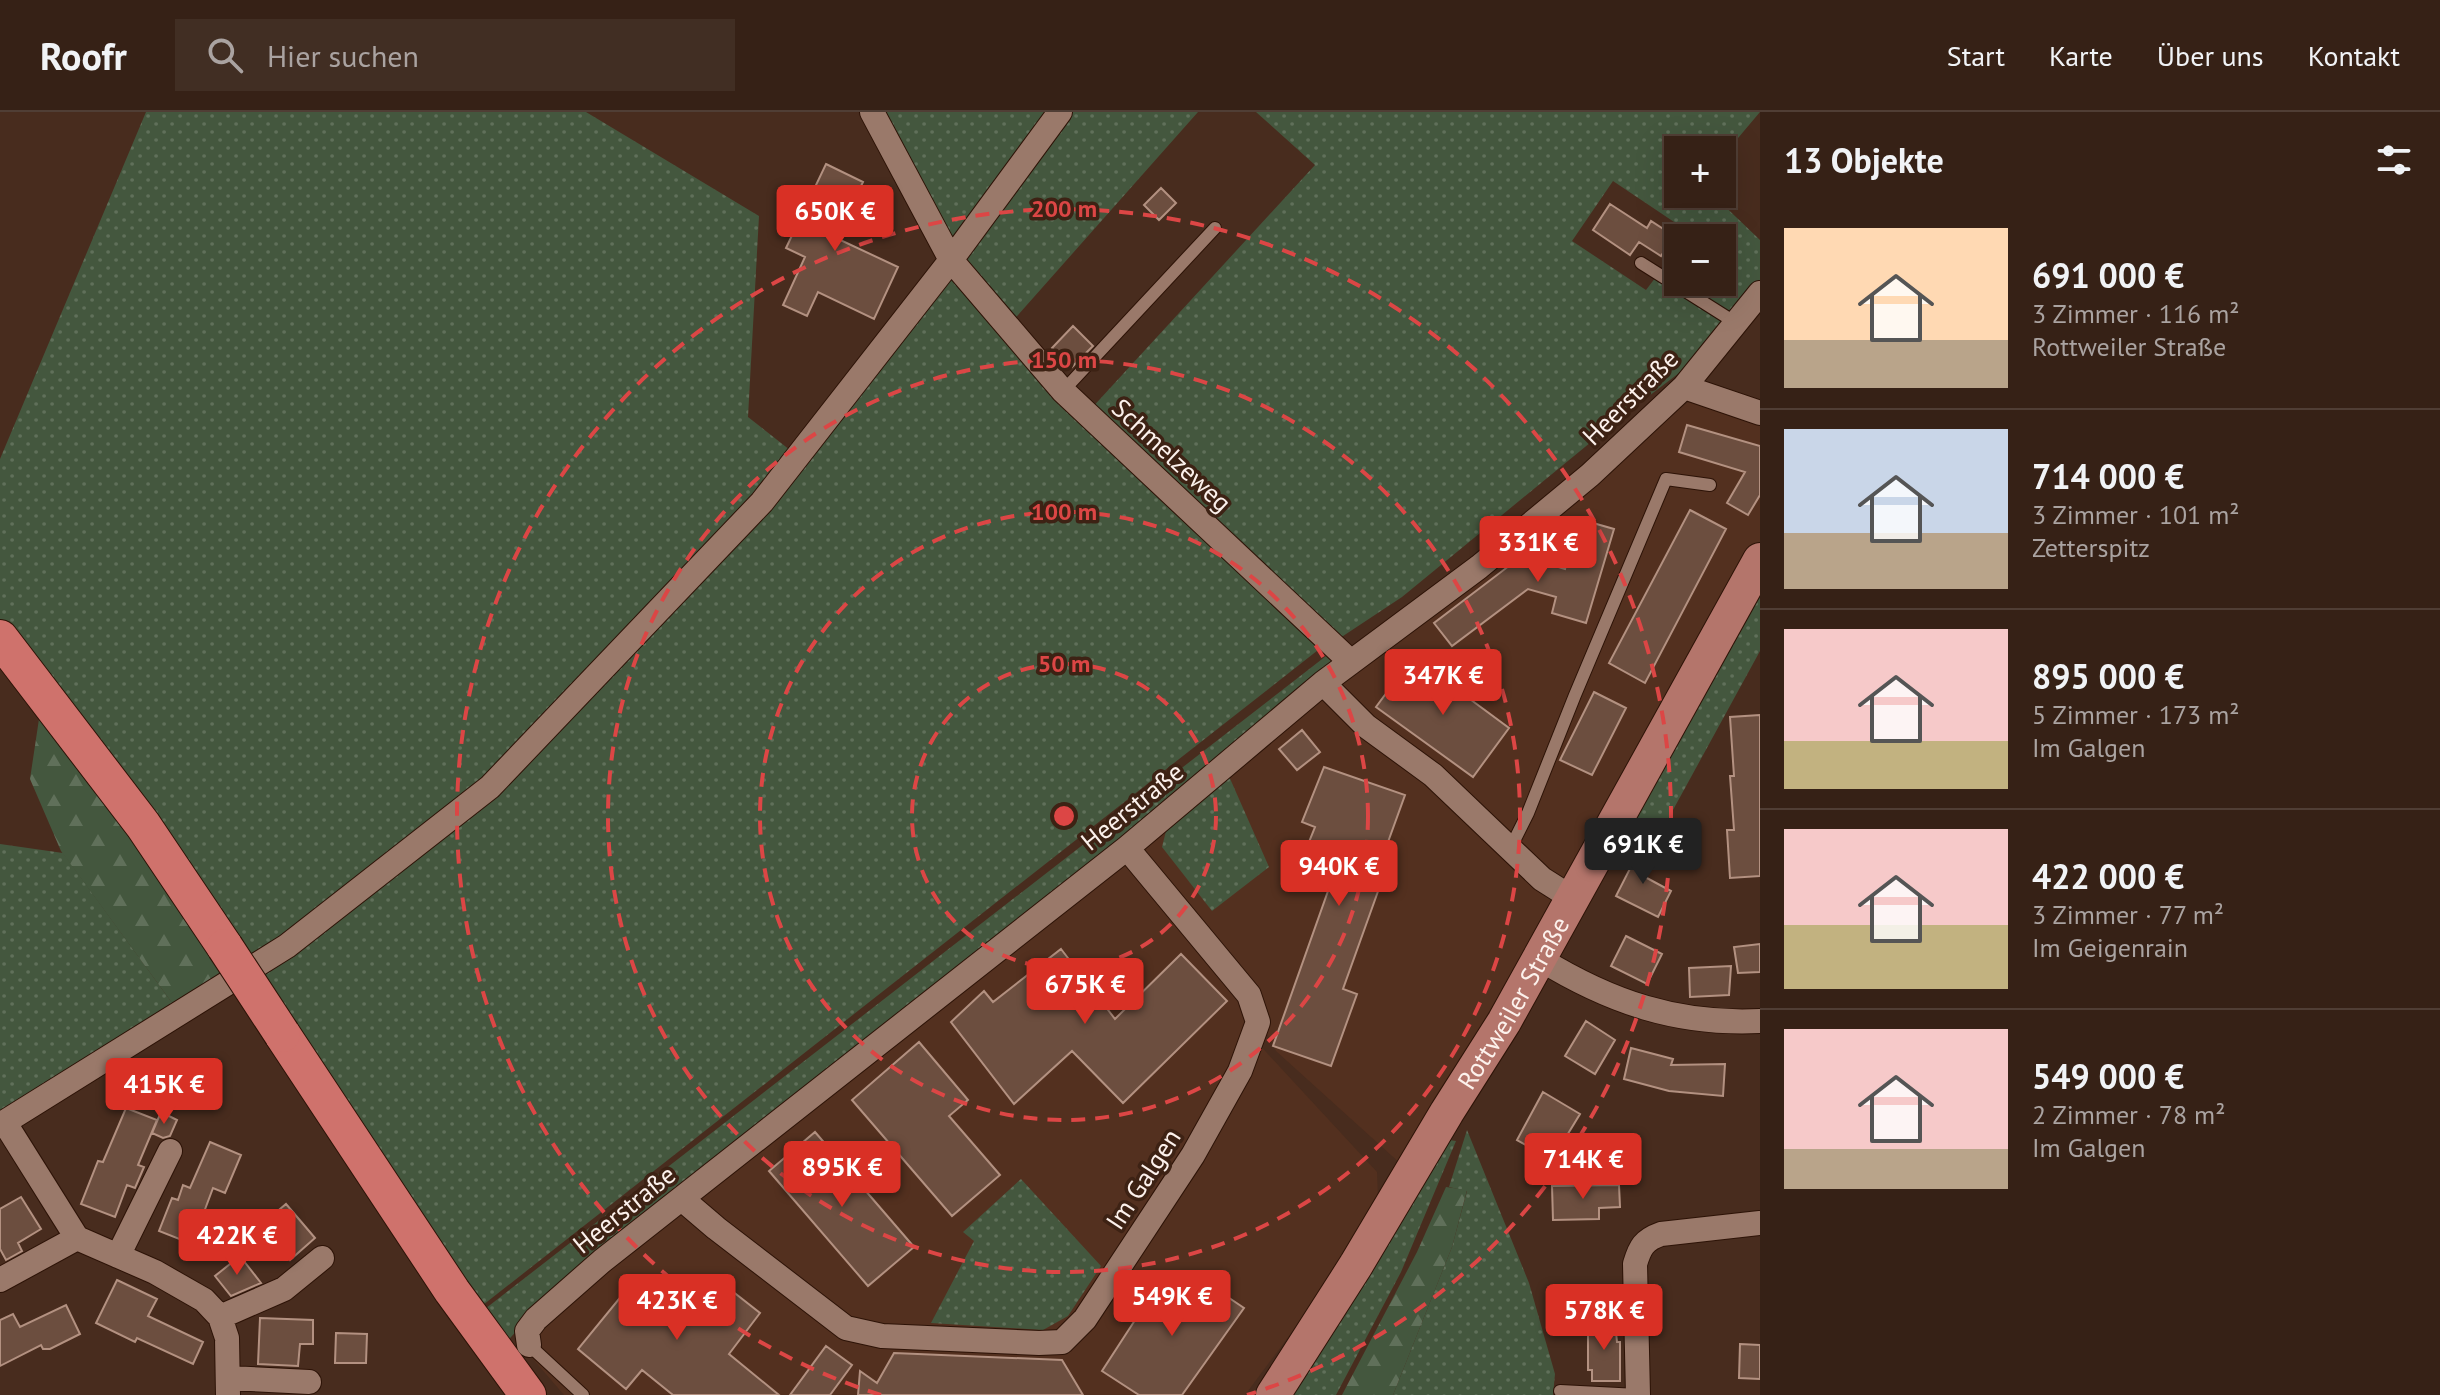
<!DOCTYPE html>
<html lang="de">
<meta charset="utf-8">
<style>
:root{--surface:#362116;--page:#412e23;--text:#f1f3f6;--muted:#aaa3a1;--line:#503e35;--accent:#d93025}
body{margin:0;font-family:"PT Sans",sans-serif;background:var(--page);color:var(--text);height:100vh;display:flex;flex-direction:column;font-size:30px;white-space:nowrap}
*{box-sizing:border-box;margin:0}
p{font-size:26px;color:var(--muted)}
.icon{flex:none;width:44px;height:44px;fill:none;stroke:currentColor;stroke-width:2;stroke-linecap:round;stroke-linejoin:round}
.map{position:relative;flex:1;overflow:hidden}
.side{display:flex;flex-direction:column;background:var(--surface);width:680px}
.side>*{flex:none}
.buttons{position:absolute;left:1664px;top:24px;display:grid;gap:16px}
.buttons a{display:grid;place-items:center;width:72px;height:72px;border-radius:0px;background:var(--surface);box-shadow:0 8px 32px #0002,0 0 0 2px var(--line);font-size:40px}
.price{position:absolute;translate:-50% -68px;padding:0 18px;border-radius:8px;background:var(--accent);color:#fff;font-size:26px;line-height:52px;filter:drop-shadow(0 2px 4px #0008)}
.price::after{content:'';position:absolute;left:50%;top:48px;width:24px;height:18px;margin-left:-12px;background:inherit;clip-path:polygon(0 0,100% 0,50% 100%)}
.price.active{background:#222;color:#fff}
ul{padding:0;list-style:none}
li{display:flex;align-items:center;gap:24px;height:200px;padding:0 24px}
li+li{border-top:2px solid var(--line)}
li span{display:grid;place-items:center;flex:none;width:224px;height:160px;border-radius:0px;color:#555}
li>.icon{margin-inline-start:auto}
span .icon{width:96px;height:96px;fill:#fffc;stroke-width:1}
li b{font-size:34px}
h2{display:flex;justify-content:space-between;align-items:center;height:96px;padding:0 24px;font-size:34px}
header{display:flex;align-items:center;gap:48px;box-sizing:border-box;height:112px;padding:0 40px;background:var(--surface);border-bottom:2px solid var(--line)}
header strong{font-size:38px}
nav{display:flex;gap:44px;margin-inline-start:auto;font-size:28px}
.search{width:560px;height:72px;background:var(--page);display:flex;align-items:center;gap:20px;box-sizing:border-box;padding:0 28px;border-radius:0px;color:var(--muted);font-size:30px}
main{display:flex;flex:1;min-height:0}
.map>svg:first-child{display:block}
.built{fill:#53301f}
.grass{fill:url(#grass-dots);fill-rule:evenodd}
.forest{fill:url(#forest-firs)}
.building{fill:#6c4e3f;stroke:#b39181;stroke-width:2}
.lines{fill:none;stroke-linecap:round;stroke-linejoin:round}
.lane-casing{stroke:#2d1307;stroke-width:14}
.street-casing{stroke:#2d1307;stroke-width:26}
.secondary-casing{stroke:#2d1307;stroke-width:36}
.primary-casing{stroke:#2d1307;stroke-width:38}
.lane{stroke:#9a796a;stroke-width:12}
.street{stroke:#9a796a;stroke-width:24}
.secondary{stroke:#b4756b;stroke-width:34}
.primary{stroke:#cf726c;stroke-width:36}
.primary-bridge-casing{stroke:#2d1307;stroke-width:38;stroke-linecap:butt}
.primary-bridge{stroke:#cf726c;stroke-width:36}
.ring{fill:none;stroke:#dc4645;stroke-width:4;stroke-dasharray:14 10}
.labels{text-anchor:middle;dominant-baseline:central;stroke-width:7;stroke-linejoin:round;paint-order:stroke}
.street-label{font-size:26px;fill:#fcf1ec;stroke:#3d2214}
.centre{fill:#dc4645;stroke:#3d2214;stroke-width:4}
.ring-label{font-size:24px;text-anchor:middle;font-weight:bold;fill:#dc4645;stroke:#3d2214;stroke-width:7;stroke-linejoin:round;paint-order:stroke}
</style>
<header>
<strong>Roofr</strong>
<div class="search"><svg class="icon" aria-label="search" viewBox="0 0 24 24"><circle cx="10" cy="10" r="6"/><path d="M15 15l6 6"/></svg>Hier suchen</div>
<nav><a>Start</a><a>Karte</a><a>Über uns</a><a>Kontakt</a></nav>
</header>
<main>
<div class="map">
<svg width="1760" height="1283" viewBox="0 0 1760 1283">
<defs>
<pattern id="grass-dots" width="8" height="8" patternUnits="userSpaceOnUse" patternTransform="scale(2)"><rect width="8" height="8" fill="#44573e"/><path d="M2 2h.1M6 6h.1" fill="none" stroke="#60705a" stroke-width="1.8" stroke-linecap="round"/></pattern>
<pattern id="forest-firs" width="22" height="20" patternUnits="userSpaceOnUse" patternTransform="scale(2)"><rect width="22" height="20" fill="#44573e"/><path d="M5 1l3.5 6h-7zM16 11l3.5 6h-7z" fill="#60705a"/></pattern>
</defs>
<rect width="100%" height="100%" fill="#482c1e"/>
<path class="built" d="M 1692,287 L 1760,309 L 1760,436 L 1402,1053 L 1276,939 L 1261,910 L 1255,928 L 1377,1060 L 1378,1086 L 1312,1193 L 1245,1283 L 564,1283 L 515,1226 L 711,1066 L 1132,736 Z"/>
<path class="grass" d="M 146,0 L 586,0 L 759,104 L 748,305 L 795,342 L 489,673 L 237,862 L 0,529 L 0,347 Z
M 881,0 L 1055,0 L 952,141 Z
M 1064,0 L 1198,0 L 1010,212 L 954,148 Z
M 1256,0 L 1760,0 L 1722,45 L 1722,38 L 1678,38 L 1678,82 L 1712,82 L 1760,128 L 1760,175 L 1704,242 L 1624,303 L 1402,485 L 1334,530 L 1089,299 L 1315,53 ZM 1613,69 L 1689,120 L 1685,126 L 1722,126 L 1722,170 L 1678,170 L 1678,136 L 1646,178 L 1572,129 Z
M 951,152 L 1327,531 L 469,1204 L 239,867 L 491,678 L 763,392 Z
M 1760,462 L 1760,539 L 1656,729 L 1619,749 L 1611,744 Z
M 1326,544 L 1334,552 L 1123,734 L 524,1211 L 496,1241 L 472,1207 Z
M 1228,662 L 1269,755 L 1212,799 L 1162,735 L 1167,715 Z
M 0,732 L 63,741 L 178,899 L 0,1008 Z
M 1467,1018 L 1529,1171 L 1555,1262 L 1553,1283 L 1393,1283 L 1452,1135 L 1467,1079 L 1449,1075 Z
M 1449,1028 L 1456,1029 L 1401,1160 L 1336,1283 L 1293,1283 Z
M 1021,1067 L 1101,1154 L 1068,1204 L 1043,1218 L 931,1211 L 974,1129 L 963,1120 Z"/>
<path class="forest" d="M 42,587 L 232,866 L 178,899 L 61,739 L 30,667 Z
M 1446,1075 L 1467,1078 L 1452,1135 L 1393,1283 L 1342,1283 L 1417,1140 Z"/>
<path class="building" d="M 826,52 L 863,70 L 836,126 L 898,155 L 874,207 L 818,180 L 807,204 L 783,193 L 805,145 L 786,136 Z
M 1161,76 L 1176,91 L 1159,108 L 1144,93 Z
M 1610,92 L 1647,116 L 1651,109 L 1674,124 L 1661,144 L 1639,130 L 1630,143 L 1593,118 Z
M 1073,214 L 1093,234 L 1072,255 L 1052,236 Z
M 1687,313 L 1760,334 L 1760,383 L 1748,403 L 1727,391 L 1745,360 L 1679,340 Z
M 1690,398 L 1726,417 L 1645,571 L 1609,551 Z
M 1579,407 L 1614,417 L 1586,511 L 1552,501 L 1556,485 L 1528,477 L 1452,534 L 1434,511 L 1522,444 L 1565,457 Z
M 1413,545 L 1509,616 L 1473,665 L 1376,595 Z
M 1594,580 L 1626,596 L 1592,663 L 1560,648 Z
M 1760,603 L 1760,764 L 1730,766 L 1727,718 L 1734,718 L 1730,664 L 1734,664 L 1730,605 Z
M 1302,618 L 1320,640 L 1297,658 L 1279,637 Z
M 1324,655 L 1405,683 L 1388,730 L 1395,732 L 1343,877 L 1357,882 L 1331,954 L 1273,934 L 1339,748 L 1307,735 L 1315,715 L 1302,710 Z
M 1641,735 L 1656,743 L 1645,765 L 1671,779 L 1658,805 L 1616,784 Z
M 1626,824 L 1662,842 L 1647,872 L 1611,854 Z
M 1760,832 L 1760,860 L 1738,861 L 1734,835 Z
M 1061,837 L 1115,907 L 1181,842 L 1227,889 L 1123,991 L 1072,939 L 1014,992 L 951,910 L 984,879 L 993,890 Z
M 1731,854 L 1729,883 L 1690,885 L 1689,856 Z
M 1586,909 L 1615,928 L 1595,962 L 1565,944 Z
M 919,930 L 968,988 L 949,1004 L 1000,1063 L 952,1104 L 852,988 Z
M 1631,936 L 1673,947 L 1671,953 L 1725,952 L 1723,984 L 1669,979 L 1624,967 Z
M 1543,980 L 1580,1002 L 1552,1048 L 1517,1028 Z
M 126,996 L 157,1008 L 138,1053 L 144,1055 L 135,1076 L 127,1073 L 115,1105 L 81,1092 L 98,1049 L 103,1050 Z
M 161,1000 L 177,1008 L 170,1024 L 163,1026 L 152,1021 Z
M 815,1020 L 914,1135 L 868,1174 L 769,1059 Z
M 210,1030 L 241,1043 L 225,1081 L 213,1076 L 192,1132 L 159,1119 L 172,1086 L 178,1088 L 183,1073 L 190,1076 Z
M 1619,1073 L 1620,1095 L 1599,1096 L 1599,1107 L 1553,1108 L 1552,1074 Z
M 21,1085 L 41,1117 L 18,1131 L 22,1139 L 6,1148 L 0,1137 L 0,1097 Z
M 286,1092 L 315,1126 L 290,1148 L 260,1114 Z
M 240,1144 L 261,1171 L 231,1184 L 215,1164 Z
M 1195,1163 L 1244,1196 L 1182,1283 L 1139,1283 L 1102,1259 L 1163,1165 L 1184,1176 Z
M 713,1164 L 760,1201 L 729,1242 L 779,1283 L 673,1283 L 642,1258 L 626,1277 L 578,1237 L 637,1165 L 683,1203 Z
M 117,1168 L 157,1187 L 148,1204 L 203,1230 L 193,1252 L 137,1226 L 135,1230 L 96,1211 Z
M 66,1193 L 80,1222 L 50,1237 L 43,1237 L 41,1233 L 0,1254 L 0,1208 L 13,1202 L 20,1215 Z
M 260,1206 L 313,1208 L 313,1232 L 300,1232 L 298,1254 L 258,1252 Z
M 1588,1211 L 1615,1211 L 1617,1230 L 1620,1230 L 1620,1269 L 1592,1269 L 1592,1258 L 1588,1258 Z
M 336,1221 L 367,1222 L 366,1251 L 335,1251 Z
M 1740,1232 L 1760,1233 L 1760,1267 L 1739,1266 Z
M 826,1234 L 852,1253 L 830,1283 L 790,1283 Z
M 894,1241 L 1062,1248 L 1083,1283 L 858,1283 L 860,1259 L 877,1271 Z"/>
<g class="lines">
<defs>
<path id="lane" d="M 1641,151 L 1736,211
M 1063,279 L 1215,116
M 1511,735 L 1528,701 L 1575,583 L 1666,367 L 1710,373
M 529,1233 L 583,1283
M 1560,1279 L 1638,1283"/>
<path id="street" d="M 872,0 L 951,148 L 1063,279 L 1351,550
M 1684,275 L 1760,301
M 1323,571 L 1366,614 L 1433,663 L 1542,767 L 1572,786
M 1540,847 C 1610,890 1677,913 1760,909
M 5,1011 L 77,1126 L 155,1160 L 204,1188 L 220,1205 L 227,1226 L 228,1283
M 0,1013 L 287,834 L 490,675 L 762,390 L 951,148 L 1060,0
M 682,1087 L 716,1116 L 846,1216 L 882,1224 L 1039,1231 L 1062,1230 L 1085,1207 L 1193,1043 L 1240,959 L 1258,910 L 1249,883 L 1127,736
M 118,1144 L 170,1039
M 0,1168 L 77,1126
M 220,1205 L 284,1177 L 322,1146
M 529,1233 L 527,1219 L 536,1207 L 602,1149 L 1127,736 L 1323,571 L 1479,455 L 1590,363 L 1684,275 L 1760,181
M 229,1266 L 309,1270
M 1638,1283 L 1635,1152 C 1640,1135 1644,1128 1661,1122 L 1760,1111"/>
<g id="secondary">
<path id="s1" d="M 1273,1283 L 1356,1153 L 1447,1000 L 1504,910 L 1760,448"/>
</g>
<path id="primary" d="M 0,526 L 143,713 L 225,835
M 282,922 L 452,1179 L 528,1283"/>
</defs>
<use href="#lane" class="lane-casing"/>
<use href="#street" class="street-casing"/>
<use href="#secondary" class="secondary-casing"/>
<use href="#primary" class="primary-casing"/>
<use href="#lane" class="lane"/>
<use href="#street" class="street"/>
<use href="#secondary" class="secondary"/>
<use href="#primary" class="primary"/>
<defs>
<path id="primary-bridge" d="M 225,835 L 282,922"/>
</defs>
<use href="#primary-bridge" class="primary-bridge-casing"/>
<use href="#primary-bridge" class="primary-bridge"/>
</g>
<g class="ring">
<circle cx="1064" cy="704" r="152"/>
<circle cx="1064" cy="704" r="304"/>
<circle cx="1064" cy="704" r="456"/>
<path d="M881 1283A607 607 0 1 1 1247 1283"/>
</g>
<g class="labels">
<g class="street-label">
<text transform="translate(1630 285) rotate(-45)">Heerstraße</text>
<text transform="translate(1172 343) rotate(43)">Schmelzeweg</text>
<text transform="translate(1132 694) rotate(-39)">Heerstraße</text>
<text stroke="none"><textPath href="#s1" startOffset="460">Rottweiler Straße</textPath></text>
<text transform="translate(1143 1067) rotate(-57)">Im Galgen</text>
<text transform="translate(624 1097) rotate(-39)">Heerstraße</text>
</g>
</g>
<circle cx="1064" cy="704" r="12" class="centre"/>
<g class="ring-label">
<text x="1064" y="105">200 m</text>
<text x="1064" y="256">150 m</text>
<text x="1064" y="408">100 m</text>
<text x="1064" y="560">50 m</text>
</g>
</svg>
<div class="buttons">
<a>+</a>
<a>−</a>
</div>
<b class="price" style="left:835px;top:141px">650K €</b>
<b class="price" style="left:1538px;top:472px">331K €</b>
<b class="price" style="left:1443px;top:605px">347K €</b>
<b class="price active" style="left:1643px;top:774px">691K €</b>
<b class="price" style="left:1339px;top:796px">940K €</b>
<b class="price" style="left:1085px;top:914px">675K €</b>
<b class="price" style="left:164px;top:1014px">415K €</b>
<b class="price" style="left:1583px;top:1089px">714K €</b>
<b class="price" style="left:842px;top:1097px">895K €</b>
<b class="price" style="left:237px;top:1165px">422K €</b>
<b class="price" style="left:1172px;top:1226px">549K €</b>
<b class="price" style="left:677px;top:1230px">423K €</b>
<b class="price" style="left:1604px;top:1240px">578K €</b>
</div>
<section class="side">
<h2>13 Objekte<svg class="icon" aria-label="filters" viewBox="0 0 24 24"><path d="M4 7h16M4 17h16"/><circle cx="9" cy="7" r="2"/><circle cx="15" cy="17" r="2"/></svg></h2>
<ul>
<li><span style="background:linear-gradient(#ffd9b3 70%,#b9a48a 0)"><svg class="icon" aria-label="home" viewBox="0 0 24 24"><path d="M3 11l9-7 9 7M6 9v11h12V9"/></svg></span><div><b>691 000 €</b><p>3 Zimmer · 116 m²</p><p>Rottweiler Straße</p></div></li>
<li><span style="background:linear-gradient(#c9d6e8 65%,#b9a48a 0)"><svg class="icon" aria-label="home" viewBox="0 0 24 24"><path d="M3 11l9-7 9 7M6 9v11h12V9"/></svg></span><div><b>714 000 €</b><p>3 Zimmer · 101 m²</p><p>Zetterspitz</p></div></li>
<li><span style="background:linear-gradient(#f6c9c9 70%,#c2b280 0)"><svg class="icon" aria-label="home" viewBox="0 0 24 24"><path d="M3 11l9-7 9 7M6 9v11h12V9"/></svg></span><div><b>895 000 €</b><p>5 Zimmer · 173 m²</p><p>Im Galgen</p></div></li>
<li><span style="background:linear-gradient(#f6c9c9 60%,#c2b280 0)"><svg class="icon" aria-label="home" viewBox="0 0 24 24"><path d="M3 11l9-7 9 7M6 9v11h12V9"/></svg></span><div><b>422 000 €</b><p>3 Zimmer · 77 m²</p><p>Im Geigenrain</p></div></li>
<li><span style="background:linear-gradient(#f6c9c9 75%,#b9a48a 0)"><svg class="icon" aria-label="home" viewBox="0 0 24 24"><path d="M3 11l9-7 9 7M6 9v11h12V9"/></svg></span><div><b>549 000 €</b><p>2 Zimmer · 78 m²</p><p>Im Galgen</p></div></li>
</ul>
</section>
</main>
